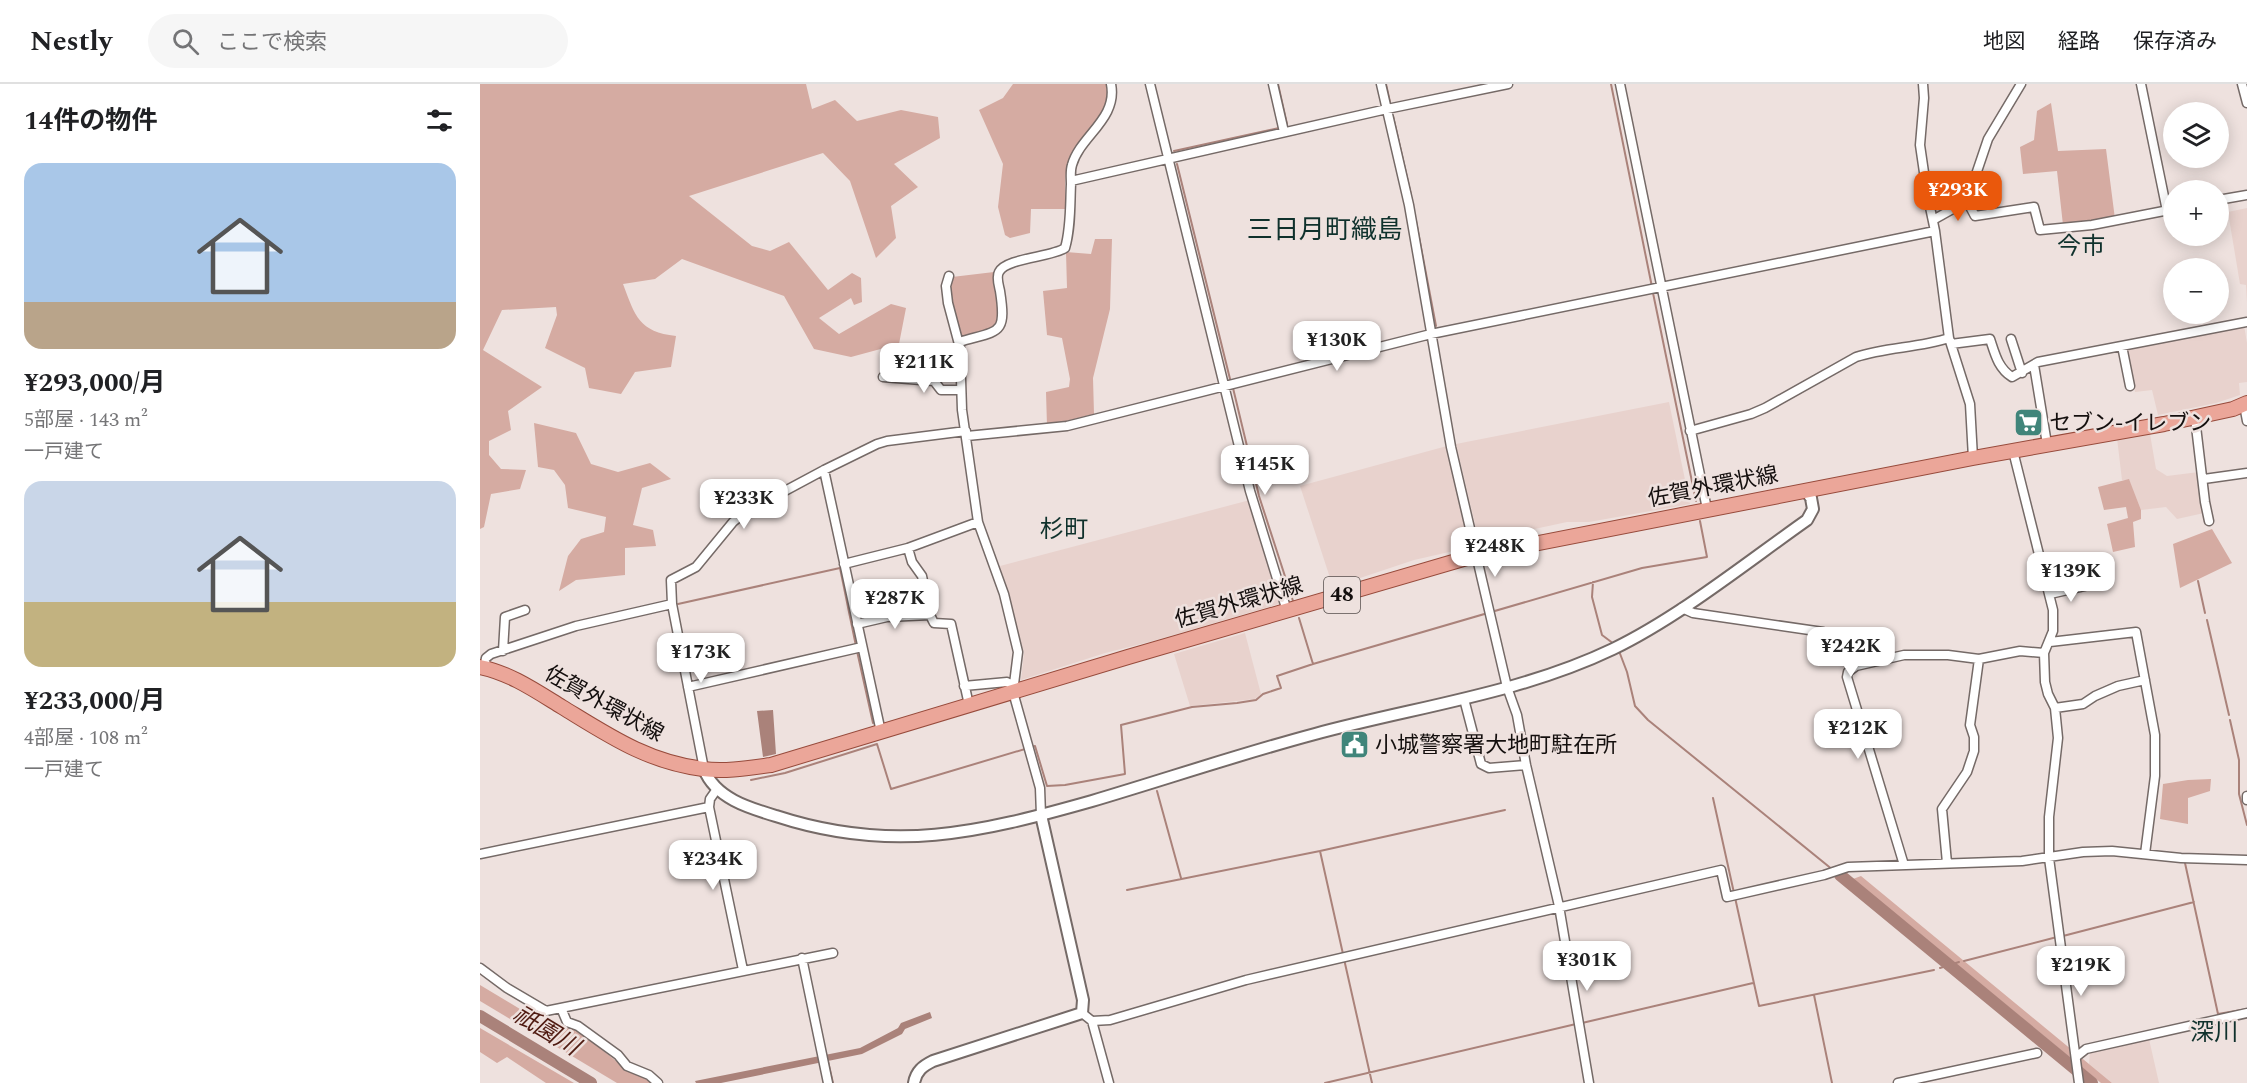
<!DOCTYPE html>
<html lang="ja">
<meta charset="utf-8">
<style>
:root{--surface:#fff;--page:#f6f6f6;--text:#202124;--muted:#757577;--line:#e0e0e0;--accent:#ea580c}
body{margin:0;font-family:Spectral,"Noto Sans JP",serif;background:var(--page);color:var(--text);height:100vh;display:flex;flex-direction:column;font-size:22px;white-space:nowrap}
*{box-sizing:border-box;margin:0}
p{font-size:20px;color:var(--muted)}
.icon{flex:none;width:33px;height:33px;fill:none;stroke:currentColor;stroke-width:2;stroke-linecap:round;stroke-linejoin:round}
.map{position:relative;flex:1;overflow:hidden}
.panel{display:flex;flex-direction:column;background:var(--surface);width:480px}
.panel>*{flex:none}
.buttons{position:absolute;left:1683px;top:18px;display:grid;gap:12px}
.buttons a{display:grid;place-items:center;width:66px;height:66px;border-radius:50%;background:var(--surface);box-shadow:0 3px 15px #0003;font-size:30px}
.price{position:absolute;translate:-50% -51px;padding:0 14px;border-radius:12px;background:#fff;color:#222;font-size:20px;line-height:39px;filter:drop-shadow(0 2px 3px #0008)}
.price::after{content:'';position:absolute;left:50%;top:36px;width:18px;height:14px;margin-left:-9px;background:inherit;clip-path:polygon(0 0,100% 0,50% 100%)}
.price.selected{background:var(--accent);color:#fff}
ul{padding:0;list-style:none}
li{display:grid;align-content:center;gap:12px;height:318px;padding:0 24px}
li span{display:grid;place-items:center;height:186px;border-radius:18px;color:#555}
li>.icon{margin-inline-start:auto}
span .icon{width:108px;height:108px;fill:#fffc;stroke-width:1}
li b{font-size:26px}
h2{display:flex;justify-content:space-between;align-items:center;height:72px;padding:0 24px;font-size:26px}
header{display:flex;align-items:center;gap:36px;box-sizing:border-box;height:84px;padding:0 30px;background:var(--surface);border-bottom:2px solid var(--line)}
header strong{font-size:28px}
nav{display:flex;gap:33px;margin-inline-start:auto;font-size:21px}
.search{width:420px;height:54px;background:var(--page);display:flex;align-items:center;gap:15px;box-sizing:border-box;padding:0 21px;border-radius:33px;color:var(--muted);font-size:22px}
main{display:flex;flex:1;min-height:0}
.map>svg:first-child{display:block}
.built{fill:#e8d2cd}
.green{fill:#d5aba2}
.water{fill:#aa827a}
.lines{fill:none;stroke-linecap:round;stroke-linejoin:round}
.stream{stroke:#aa827a;stroke-width:2}
.river{stroke:#aa827a;stroke-width:12}
.minor-casing{stroke:#756a67;stroke-width:11}
.tertiary-casing{stroke:#756a67;stroke-width:14}
.primary-casing{stroke:#974b3c;stroke-width:16}
.minor{stroke:#fff;stroke-width:8}
.tertiary{stroke:#fff;stroke-width:10}
.primary{stroke:#eba699;stroke-width:14}
.labels{text-anchor:middle;dominant-baseline:central;stroke-width:5;stroke-linejoin:round;paint-order:stroke}
.shield{fill:#eee1de;stroke:#554e4c;stroke-width:1.5}
.shield-label{font-size:21px;font-weight:bold;fill:#140f0e}
.poi-label{font-size:22px;fill:#140f0e;stroke:#eee1de;text-anchor:start}
.street-label{font-size:22px;fill:#140f0e;stroke:#eee1de}
.neighbourhood-label{font-size:24px;fill:#0f312c;stroke:#eee1de}
.water-label{font-size:24px;font-style:italic;fill:#501b12;stroke:#eee1de}
.quarter-label{font-size:26px;fill:#0f312c;stroke:#eee1de}
</style>
<header>
<strong>Nestly</strong>
<div class="search"><svg class="icon" aria-label="search" viewBox="0 0 24 24"><circle cx="10" cy="10" r="6"/><path d="M15 15l6 6"/></svg>ここで検索</div>
<nav><a>地図</a><a>経路</a><a>保存済み</a></nav>
</header>
<main>
<section class="panel">
<h2>14件の物件<svg class="icon" aria-label="filters" viewBox="0 0 24 24"><path d="M4 7h16M4 17h16"/><circle cx="9" cy="7" r="2"/><circle cx="15" cy="17" r="2"/></svg></h2>
<ul>
<li><span style="background:linear-gradient(#a9c7e8 75%,#b9a48a 0)"><svg class="icon" aria-label="home" viewBox="0 0 24 24"><path d="M3 11l9-7 9 7M6 9v11h12V9"/></svg></span><div><b>¥293,000/月</b><p>5部屋 · 143 m²</p><p>一戸建て</p></div></li>
<li><span style="background:linear-gradient(#c9d6e8 65%,#c2b280 0)"><svg class="icon" aria-label="home" viewBox="0 0 24 24"><path d="M3 11l9-7 9 7M6 9v11h12V9"/></svg></span><div><b>¥233,000/月</b><p>4部屋 · 108 m²</p><p>一戸建て</p></div></li>
</ul>
</section>
<div class="map">
<svg width="1767" height="999" viewBox="0 0 1767 999">
<rect width="100%" height="100%" fill="#eee1de"/>
<path class="built" d="M 1767,124 L 1767,218 L 1766,201 L 1760,200 L 1748,128 Z
M 1764,241 L 1767,259 L 1767,298 L 1759,299 L 1760,311 L 1736,319 L 1678,331 L 1672,306 L 1655,308 L 1646,263 Z
M 1189,318 L 1210,420 L 1109,438 L 1087,438 L 1040,448 L 1000,461 L 976,360 Z
M 1670,350 L 1676,385 L 1687,392 L 1719,388 L 1721,420 L 1724,429 L 1697,435 L 1686,423 L 1661,426 L 1649,396 L 1642,396 L 1637,354 Z
M 967,362 L 991,463 L 934,476 L 853,503 L 820,402 Z
M 770,416 L 802,519 L 673,557 L 625,569 L 541,596 L 544,569 L 520,482 Z
M 765,549 L 781,610 L 775,615 L 710,622 L 694,570 Z
M 1669,955 L 1679,999 L 1632,999 L 1609,980 L 1610,968 Z"/>
<path class="green" d="M 0,0 L 326,0 L 332,25 L 355,16 L 377,37 L 421,26 L 458,33 L 460,54 L 414,80 L 438,103 L 411,122 L 416,154 L 396,174 L 370,97 L 343,69 L 209,112 L 272,162 L 290,167 L 309,158 L 348,206 L 372,189 L 381,194 L 382,218 L 374,221 L 371,214 L 339,234 L 359,250 L 411,220 L 426,224 L 419,260 L 371,273 L 334,265 L 304,212 L 202,175 L 175,195 L 143,200 C 155,232 159,248 196,252 L 191,283 L 155,288 L 141,310 L 109,304 L 105,284 L 65,264 L 77,231 L 76,223 L 22,226 L 3,266 L 62,303 L 28,327 L 31,346 L 9,357 L 9,371 L 21,385 L 46,386 L 40,405 L 11,410 L 4,443 L 0,445 Z
M 533,0 L 627,0 C 637,25 601,54 590,74 C 583,88 586,110 585,125 L 551,125 L 550,149 L 530,154 L 525,151 L 518,123 L 523,80 L 499,26 L 523,14 Z
M 1571,19 L 1578,67 L 1626,65 L 1635,135 L 1583,141 L 1577,87 L 1543,90 L 1540,63 L 1554,56 L 1557,27 Z
M 615,155 L 632,155 L 630,225 L 613,294 L 614,330 L 567,342 L 566,308 L 589,303 L 590,295 L 582,254 L 567,251 L 563,207 L 587,204 L 586,168 L 611,170 Z
M 514,188 L 521,232 L 516,243 L 480,255 L 468,205 L 472,193 Z
M 54,339 L 96,349 L 111,380 L 138,388 L 170,379 L 191,395 L 162,404 L 153,441 L 173,446 L 176,462 L 145,464 L 145,491 L 96,496 L 79,507 L 88,472 L 101,455 L 124,448 L 126,433 L 88,424 L 85,401 L 74,386 L 58,383 Z
M 1649,395 L 1661,426 L 1661,435 L 1653,438 L 1655,463 L 1633,468 L 1627,440 L 1648,434 L 1646,423 L 1624,426 L 1618,403 Z
M 1732,445 L 1752,479 L 1700,504 L 1693,460 Z
M 1731,695 L 1730,707 L 1708,714 L 1708,740 L 1680,735 L 1683,700 L 1708,696 Z
M 1381,792 L 1632,999 L 1621,999 L 1373,795 Z
M 0,901 L 78,948 L 82,941 L 95,944 L 141,981 L 167,995 L 174,995 L 183,999 L 137,999 L 0,917 Z
M 0,944 L 94,999 L 66,999 L 27,973 L 17,979 L 0,968 Z"/>
<path class="water" d="M 293,626 L 296,670 L 283,673 L 277,627 Z
M 450,928 L 452,934 L 425,945 L 422,950 L 382,970 L 241,999 L 216,999 L 215,997 L 380,964 L 418,944 L 421,939 Z"/>
<g class="lines">
<path class="stream" d="M 798,0 L 807,40
M 906,0 L 910,18
M 1131,0 L 1172,203
M 913,32 L 931,111
M 694,67 L 799,44
M 697,80 L 751,299
M 936,137 L 956,242
M 1173,209 L 1216,417
M 1710,245 L 1767,234
M 753,304 L 779,412 L 813,517
M 1718,497 L 1725,529
M 1113,498 L 1112,513 L 1122,551 L 1134,560
M 198,520 L 360,484 L 376,562
M 819,534 L 833,580
M 1727,536 L 1749,631
M 377,567 L 393,639
M 1139,567 L 1147,588 L 1155,622 L 1168,636 L 1353,786
M 1750,636 L 1759,676 L 1759,710 L 1767,741
M 271,696 L 305,689 L 397,660 L 411,705 L 555,662 L 567,702 L 585,701 L 645,690 L 641,641 L 712,623 L 757,619 L 776,616 L 783,610 L 801,604 L 797,592 L 833,580 L 1162,484 L 1227,473 L 1220,437
M 677,707 L 701,794
M 1233,714 L 1279,922 L 1454,886
M 840,767 L 863,870
M 1682,776 L 1739,779
M 1705,779 L 1738,930 L 1767,925
M 647,806 L 840,767 L 1025,726
M 1583,852 L 1714,818
M 864,875 L 892,999
M 1484,877 L 1577,853
M 1460,884 L 1479,878
M 1334,911 L 1352,999
M 1102,939 L 1273,899
M 348,977 L 353,999
M 845,999 L 1096,940"/>
<path class="river" d="M 1360,791 L 1612,999
M 0,932 L 111,999"/>
<defs>
<path id="minor" d="M 670,0 L 770,407 L 807,527
M 793,0 L 804,48
M 901,0 L 929,121 L 971,363 L 1027,603 L 1037,631 L 1046,681 L 1079,822 L 1109,999
M 1140,0 L 1227,425
M 1443,0 L 1444,14 L 1440,61 L 1447,109 L 1455,147 L 1469,254 L 1490,320 L 1493,374
M 1661,0 L 1687,127
M 1762,0 L 1767,19
M 591,97 L 907,25 L 1028,0
M 1738,116 L 1767,111
M 1487,117 L 1495,132 L 1554,123 L 1560,146 L 1612,141 L 1694,125
M 1453,136 L 1487,117 L 1508,55 L 1541,0
M 469,192 L 466,202 L 468,219 L 480,264 L 482,326 L 498,438 L 524,510 L 538,568 L 533,608 L 560,704 L 561,731
M 1531,255 L 1542,289
M 479,258 C 519,246 527,252 520,207 C 519,202 516,193 519,188 C 526,174 572,173 585,164 C 591,144 590,120 591,100 C 591,94 590,87 592,81 C 600,52 638,35 631,0
M 1471,260 L 1510,255 C 1515,270 1518,284 1532,293 L 1558,278 L 1767,238
M 1642,262 L 1650,302
M 1554,281 L 1567,360
M 403,293 L 454,297 L 461,306 L 481,306
M 1764,321 L 1767,337
M 1715,334 L 1725,418 L 1729,437
M 1210,347 L 1271,330 L 1285,324 L 1376,273 C 1406,263 1438,264 1469,254
M 487,352 L 587,342 L 951,250 L 1455,147
M 1533,367 L 1573,526 L 1573,547 L 1564,569 L 1565,598 L 1568,610 L 1575,624 L 1578,654 L 1569,733 L 1569,774 L 1599,999
M 344,386 L 401,648
M 1724,395 L 1767,389
M 428,464 L 432,478 L 442,492 L 450,531 L 454,539 L 471,540 L 489,621
M 364,480 L 428,464 L 498,438
M 1570,510 L 1605,502
M 1202,524 L 1213,529 L 1343,548 L 1358,556 L 1376,582 L 1424,571 L 1468,571 L 1499,575 L 1540,567 L 1564,569
M 377,540 L 407,533 L 450,531
M 1570,558 L 1656,548 L 1675,651 L 1675,692 L 1665,770
M 23,567 L 25,533 L 45,526
M 1376,582 L 1368,588 L 1367,593 L 1424,781
M 4,584 L 6,574 L 11,570 L 96,542 L 192,520
M 484,602 L 527,598 L 533,602
M 208,603 L 382,563
M 984,615 L 1001,680 L 1009,684 L 1046,681
M 1575,624 L 1603,620 L 1615,612 L 1638,602 L 1665,596
M 224,685 L 192,520 L 191,496 L 216,483 L 253,438 L 264,429 L 344,386 L 397,360 L 407,357 L 486,347
M 237,705 L 230,715 L 229,723 L 263,886
M 1767,712 L 1767,716
M 0,770 L 229,723
M 1467,779 L 1462,725 L 1487,688 L 1494,667 L 1494,653 L 1490,641 L 1499,575
M 322,874 L 348,999
M 0,884 L 27,904 L 66,927 L 353,869
M 81,924 L 87,938 L 98,942 L 138,971 L 147,982 L 169,991 L 178,999
M 602,929 L 612,937 L 630,936 L 766,896 L 1241,786 L 1247,813 L 1344,791 L 1368,783 L 1542,777 L 1603,768 L 1632,767 L 1701,774 L 1767,776
M 612,937 L 629,999
M 1596,973 L 1606,965 L 1767,929
M 1418,999 L 1557,969"/>
<path id="tertiary" d="M 224,685 C 235,714 269,724 296,732 C 412,770 499,749 612,717 C 686,695 760,670 835,650 C 934,623 1039,610 1133,565 C 1199,533 1266,479 1327,436 L 1333,425 L 1331,414 L 1326,407
M 434,999 C 436,987 443,982 453,977 L 602,929 L 603,916 L 561,731"/>
<path id="primary" d="M 0,583 C 30,589 56,607 82,623 C 128,651 167,678 223,685 C 245,688 269,684 291,681 L 648,573 L 997,471 L 1493,374 L 1684,340 L 1753,325 L 1767,319"/>
</defs>
<use href="#minor" class="minor-casing"/>
<use href="#tertiary" class="tertiary-casing"/>
<use href="#primary" class="primary-casing"/>
<use href="#minor" class="minor"/>
<use href="#tertiary" class="tertiary"/>
<use href="#primary" class="primary"/>
</g>
<defs>
<symbol id="supermarket-square" viewBox="-11 -11 22 22"><rect x="-9" y="-9" width="18" height="18" rx="4" fill="#40857a" stroke="#eee1de"/><path d="M-6-5.5h2.5l.6 2H6L4.5 2H-2.5L-4.4-4H-6ZM-1.5 3.2a1.3 1.3 0 1 0 .1 0ZM3 3.2a1.3 1.3 0 1 0 .1 0Z" fill="#fff"/></symbol>
<symbol id="civic-square" viewBox="-11 -11 22 22"><rect x="-9" y="-9" width="18" height="18" rx="4" fill="#40857a" stroke="#eee1de"/><path d="M-.6-6.5H3V-4.5H.6V-3L4-1V1h2V6H-6V1h2V-1L-.6-3ZM-1.2 2.5V6h2.4V2.5Z" fill="#fff"/></symbol>
</defs>
<g fill-rule="evenodd">
<use href="#supermarket-square" x="1532" y="322" width="33" height="33"/>
<use href="#civic-square" x="858" y="644" width="33" height="33"/>
</g>
<g class="labels">
<rect class="shield" x="844" y="493" width="36" height="36" rx="4.5"/>
<g class="shield-label">
<text x="862" y="511">48</text>
</g>
<g class="poi-label">
<text x="1569" y="339">セブン-イレブン</text>
<text x="895" y="661">小城警察署大地町駐在所</text>
</g>
<g class="street-label">
<text transform="translate(1233 403) rotate(-11)">佐賀外環状線</text>
<text transform="translate(759 519) rotate(-16)">佐賀外環状線</text>
<text transform="translate(124 620) rotate(29)">佐賀外環状線</text>
</g>
<g class="neighbourhood-label">
<text x="1601" y="163">今市</text>
<text x="584" y="446">杉町</text>
<text x="1734" y="949">深川</text>
</g>
<g class="water-label">
<text transform="translate(66 947) rotate(31)">祇園川</text>
</g>
<g class="quarter-label">
<text x="845" y="146">三日月町織島</text>
</g>
</g>
</svg>
<div class="buttons">
<a><svg class="icon" aria-label="layers" viewBox="0 0 24 24"><path d="M12 4l9 5-9 5-9-5zM3 14l9 5 9-5"/></svg></a>
<a>+</a>
<a>−</a>
</div>
<b class="price selected" style="left:1478px;top:138px">¥293K</b>
<b class="price" style="left:857px;top:288px">¥130K</b>
<b class="price" style="left:444px;top:310px">¥211K</b>
<b class="price" style="left:785px;top:412px">¥145K</b>
<b class="price" style="left:264px;top:446px">¥233K</b>
<b class="price" style="left:1015px;top:494px">¥248K</b>
<b class="price" style="left:1591px;top:519px">¥139K</b>
<b class="price" style="left:415px;top:546px">¥287K</b>
<b class="price" style="left:1371px;top:594px">¥242K</b>
<b class="price" style="left:221px;top:600px">¥173K</b>
<b class="price" style="left:1378px;top:676px">¥212K</b>
<b class="price" style="left:233px;top:807px">¥234K</b>
<b class="price" style="left:1107px;top:908px">¥301K</b>
<b class="price" style="left:1601px;top:913px">¥219K</b>
</div>
</main>
